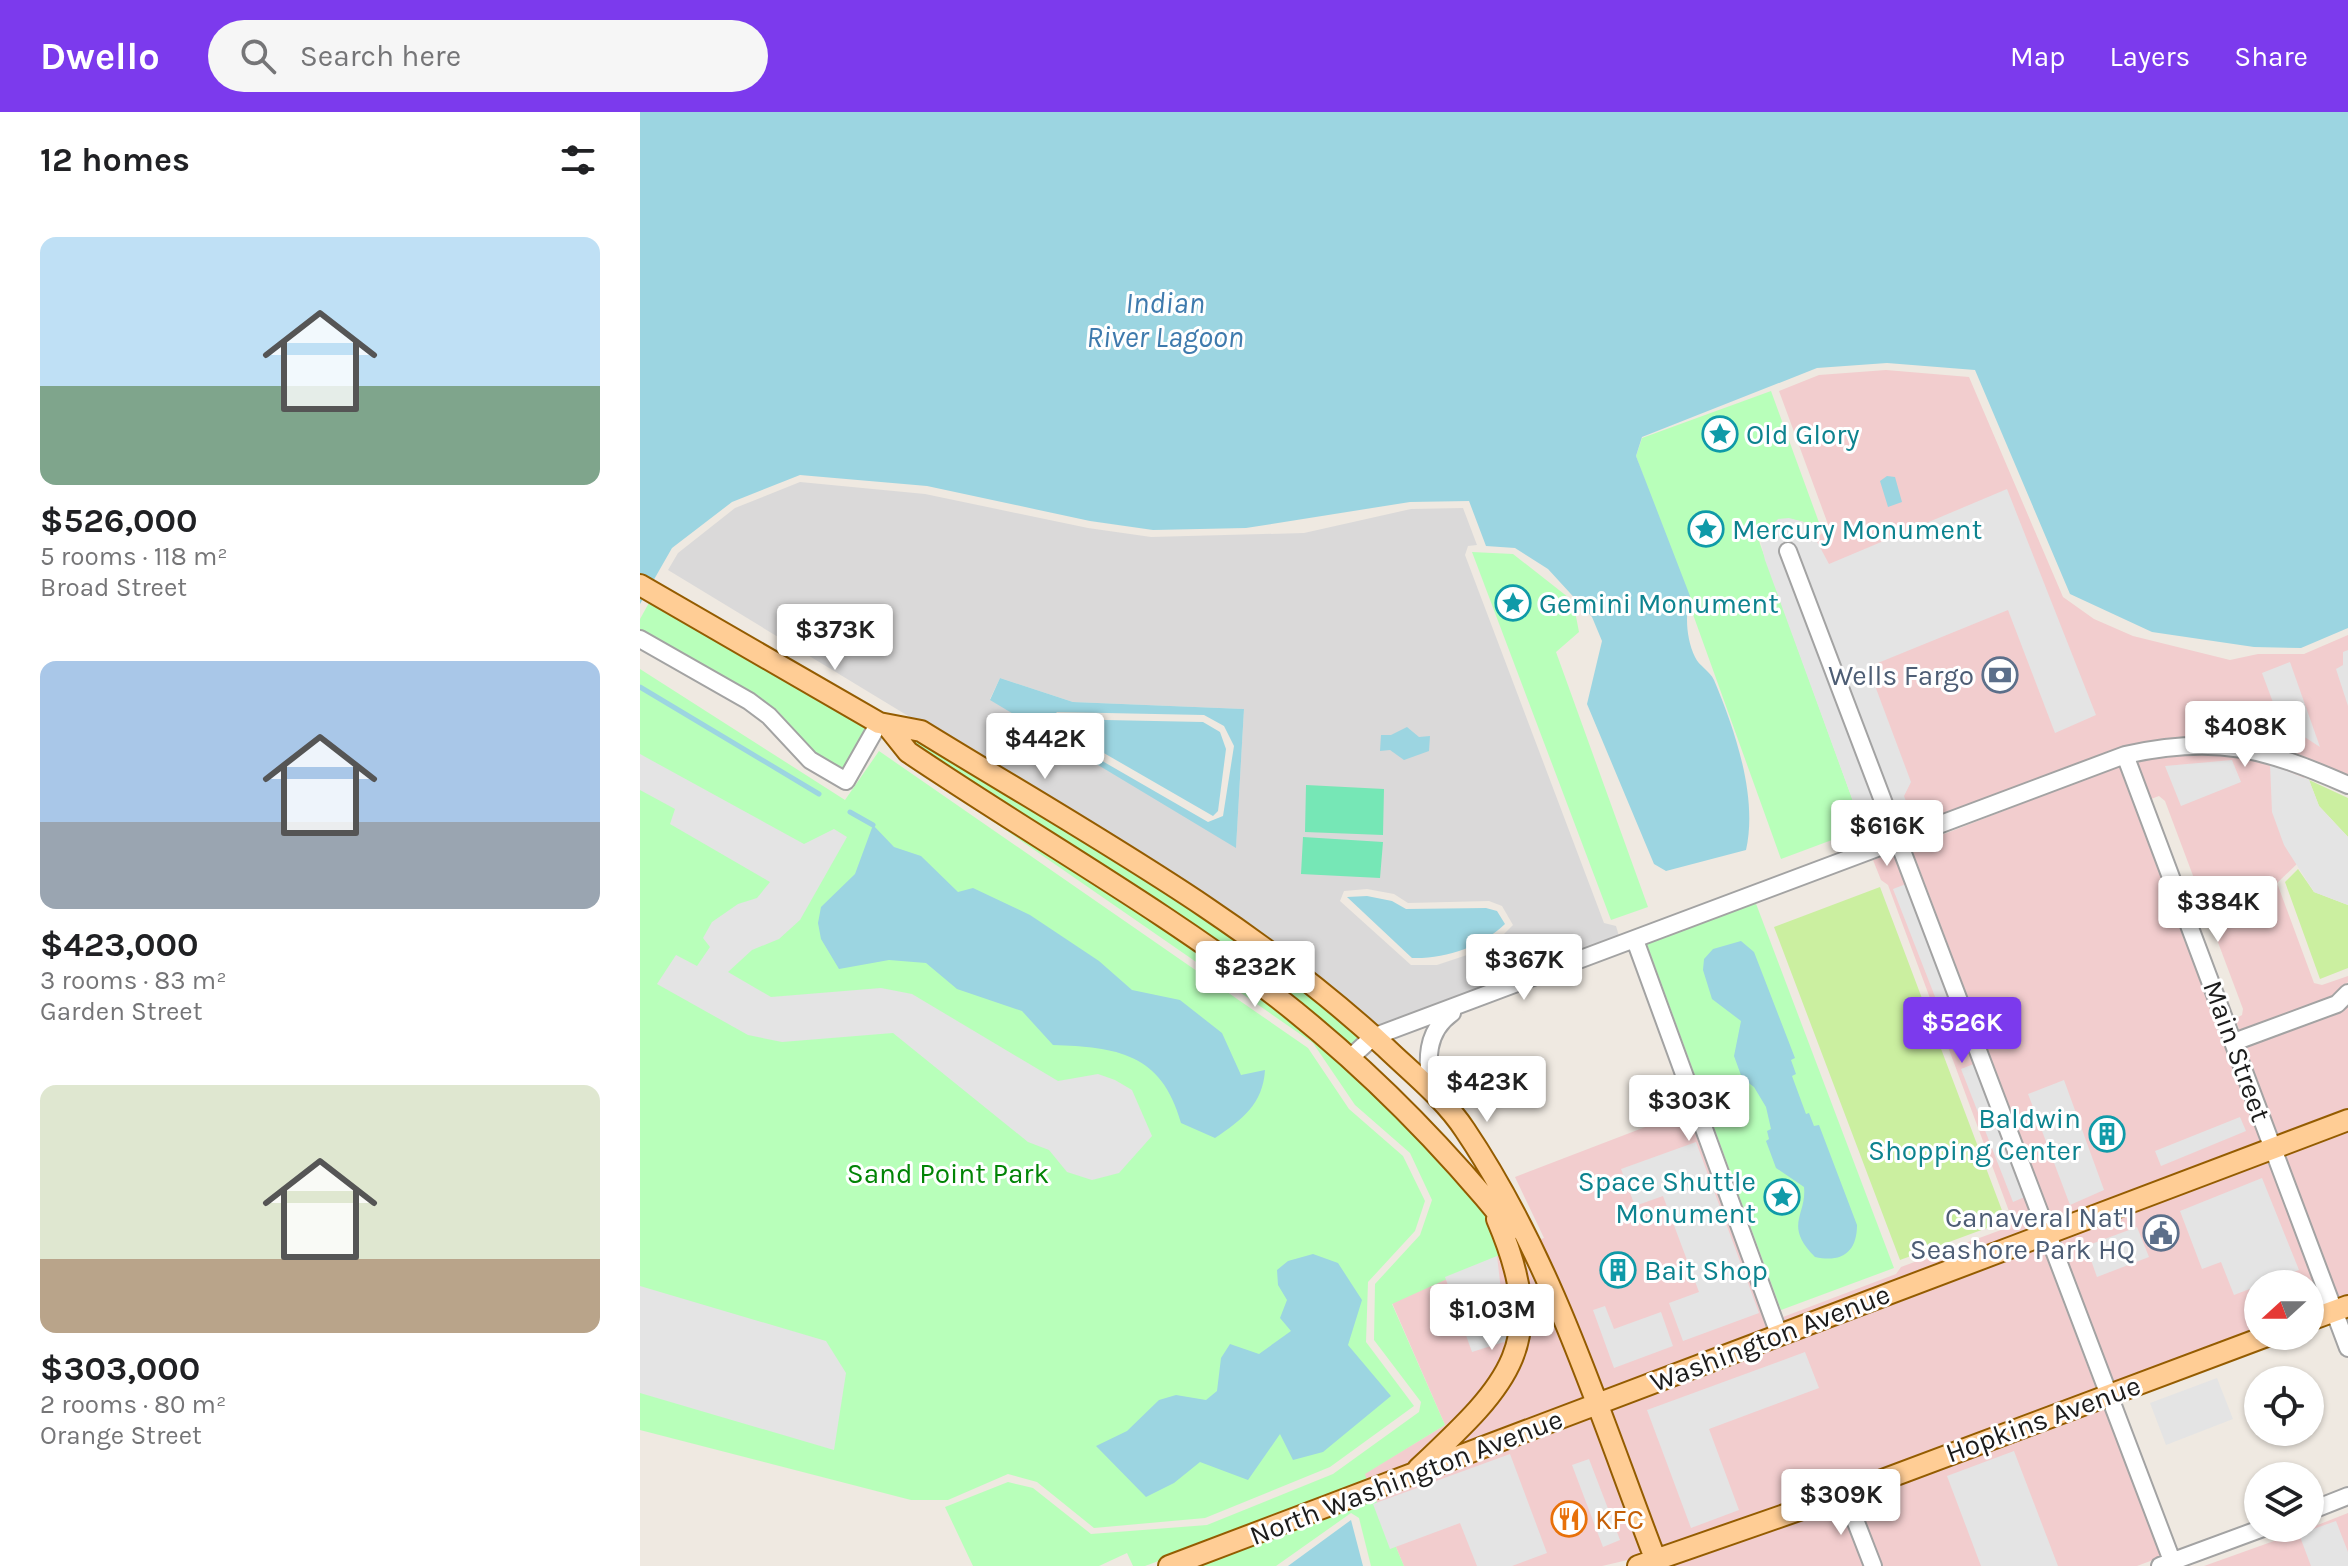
<!DOCTYPE html>
<meta charset="utf-8">
<style>
:root{--surface:#fff;--page:#f6f6f6;--text:#202124;--muted:#757577;--accent:#7c3aed}
body{margin:0;font-family:Karla,sans-serif;background:var(--page);color:var(--text);height:100vh;display:flex;flex-direction:column;font-size:30px;white-space:nowrap}
*{box-sizing:border-box;margin:0}
p{font-size:26px;color:var(--muted)}
.icon{flex:none;width:44px;height:44px;fill:none;stroke:currentColor;stroke-width:2;stroke-linecap:round;stroke-linejoin:round}
.map{position:relative;flex:1;overflow:hidden}
.side{display:flex;flex-direction:column;background:var(--surface);width:640px}
.side>*{flex:none}
.needle{width:52px;rotate:249deg}
.buttons{position:absolute;left:1604px;top:1158px;display:grid;gap:16px}
.buttons a{display:grid;place-items:center;width:80px;height:80px;border-radius:50%;background:var(--surface);box-shadow:0 2px 6px #0004;font-size:40px}
.price{position:absolute;translate:-50% -68px;padding:0 18px;border-radius:8px;background:#fff;color:#222;font-size:26px;line-height:52px;filter:drop-shadow(0 2px 4px #0008)}
.price::after{content:'';position:absolute;left:50%;top:48px;width:24px;height:18px;margin-left:-12px;background:inherit;clip-path:polygon(0 0,100% 0,50% 100%)}
.price.current{background:var(--accent);color:#fff}
ul{padding:0;list-style:none}
li{display:grid;align-content:center;gap:16px;height:424px;padding:0 40px}
li span{display:grid;place-items:center;height:248px;border-radius:16px;color:#555}
li>.icon{margin-inline-start:auto}
span .icon{width:144px;height:144px;fill:#fffc;stroke-width:1}
li b{font-size:34px}
h2{display:flex;justify-content:space-between;align-items:center;height:96px;padding:0 40px;font-size:34px}
header{display:flex;align-items:center;gap:48px;box-sizing:border-box;height:112px;padding:0 40px;background:var(--accent);color:#fff}
header strong{font-size:38px}
nav{display:flex;gap:44px;margin-inline-start:auto;font-size:28px}
.search{width:560px;height:72px;background:var(--page);display:flex;align-items:center;gap:20px;box-sizing:border-box;padding:0 28px;border-radius:44px;color:var(--muted);font-size:30px}
main{display:flex;flex:1;min-height:0}
.map>svg:first-child{display:block}
.residential{fill:#dad9d9;fill-rule:evenodd}
.commercial{fill:#f2cdce}
.grass{fill:#cbefa0}
.park{fill:#b8ffba}
.pitch{fill:#76e7b6}
.parking{fill:#e4e4e4}
.water{fill:#9cd5e1;fill-rule:evenodd}
.lines{fill:none;stroke-linecap:round;stroke-linejoin:round}
.stream{stroke:#9cd5e1;stroke-width:5}
.minor-casing{stroke:#a3a3a3;stroke-width:20}
.major-casing{stroke:#945c00;stroke-width:24}
.minor{stroke:#fff;stroke-width:16}
.major{stroke:#ffcd95;stroke-width:20}
.labels{text-anchor:middle;dominant-baseline:central;stroke-width:6;stroke-linejoin:round;paint-order:stroke}
.culture-label{font-size:28px;fill:#0d838f;stroke:#fff;text-anchor:start}
.service-label{font-size:28px;fill:#4e5e75;stroke:#fff;text-anchor:end}
.street-label{font-size:28px;fill:#1c1c1c;stroke:#fff}
.park-label{font-size:28px;fill:#018405;stroke:#fff}
.food-label{font-size:28px;fill:#c56008;stroke:#fff;text-anchor:start}
.water-label{font-size:30px;font-style:italic;fill:#3e7aad;stroke:#fff}
</style>
<header>
<strong>Dwello</strong>
<div class="search"><svg class="icon" aria-label="search" viewBox="0 0 24 24"><circle cx="10" cy="10" r="6"/><path d="M15 15l6 6"/></svg>Search here</div>
<nav><a>Map</a><a>Layers</a><a>Share</a></nav>
</header>
<main>
<section class="side">
<h2>12 homes<svg class="icon" aria-label="filters" viewBox="0 0 24 24"><path d="M4 7h16M4 17h16"/><circle cx="9" cy="7" r="2"/><circle cx="15" cy="17" r="2"/></svg></h2>
<ul>
<li><span style="background:linear-gradient(#bfe0f5 60%,#7fa58c 0)"><svg class="icon" aria-label="home" viewBox="0 0 24 24"><path d="M3 11l9-7 9 7M6 9v11h12V9"/></svg></span><div><b>$526,000</b><p>5 rooms · 118 m²</p><p>Broad Street</p></div></li>
<li><span style="background:linear-gradient(#a9c7e8 65%,#9aa5b1 0)"><svg class="icon" aria-label="home" viewBox="0 0 24 24"><path d="M3 11l9-7 9 7M6 9v11h12V9"/></svg></span><div><b>$423,000</b><p>3 rooms · 83 m²</p><p>Garden Street</p></div></li>
<li><span style="background:linear-gradient(#dfe7d0 70%,#b9a48a 0)"><svg class="icon" aria-label="home" viewBox="0 0 24 24"><path d="M3 11l9-7 9 7M6 9v11h12V9"/></svg></span><div><b>$303,000</b><p>2 rooms · 80 m²</p><p>Orange Street</p></div></li>
</ul>
</section>
<div class="map">
<svg width="1708" height="1454" viewBox="0 0 1708 1454">
<rect width="100%" height="100%" fill="#efe9e1"/>
<path class="residential" d="M 160,370 L 285,382 L 448,416 L 511,425 L 664,421 L 771,397 L 823,396 L 837,433 L 828,434 L 825,443 L 964,811 L 976,814 L 979,824 L 739,914 L 674,860 L 571,788 L 28,458 L 38,441 L 95,396 ZM 360,566 L 433,590 L 604,597 L 596,735 L 350,587 ZM 727,777 L 754,782 L 768,791 L 849,789 L 862,794 L 873,813 L 851,835 L 797,853 L 771,853 L 700,789 L 704,779 Z"/>
<path class="commercial" d="M 1246,258 L 1329,265 L 1423,485 L 1454,507 L 1493,524 L 1590,548 L 1618,542 L 1664,542 L 1708,523 L 1708,664 L 1654,640 L 1591,625 L 1540,625 L 1475,637 L 1265,719 L 1153,428 L 1137,435 L 1248,726 L 1227,733 L 1224,724 L 1231,718 L 1234,705 L 1228,689 L 1220,686 L 1127,428 L 1141,414 L 1154,414 L 1180,423 L 1189,415 L 1139,279 L 1179,263 Z
M 1539,641 L 1586,641 L 1664,663 L 1659,750 L 1637,771 L 1674,871 L 1682,873 L 1708,864 L 1708,870 L 1692,885 L 1600,919 L 1595,907 L 1602,903 L 1603,897 L 1525,689 L 1519,684 L 1511,687 L 1497,649 Z
M 1479,654 L 1621,1031 L 1413,1110 L 1271,735 Z
M 1253,741 L 1396,1116 L 1145,1211 L 1143,1205 L 1256,1162 L 1261,1155 L 1369,1115 L 1373,1110 L 1248,773 L 1241,768 L 1233,748 Z
M 1708,893 L 1708,999 L 1638,1024 L 1605,934 L 1699,900 Z
M 1047,999 L 1128,1218 L 964,1282 L 937,1213 L 896,1129 L 904,1126 L 875,1065 Z
M 1708,1016 L 1708,1185 L 1700,1188 L 1644,1040 Z
M 1627,1046 L 1683,1194 L 1670,1199 L 1670,1172 L 1618,1172 L 1618,1219 L 1474,1272 L 1418,1125 Z
M 1401,1131 L 1457,1279 L 1023,1439 L 969,1297 Z
M 862,1142 L 874,1189 L 867,1242 L 839,1284 L 766,1357 L 728,1371 L 724,1362 L 805,1313 L 752,1191 Z
M 883,1147 L 920,1221 L 946,1289 L 806,1342 L 853,1294 L 885,1244 L 892,1188 Z
M 1463,1294 L 1521,1445 L 1497,1454 L 1243,1454 L 1216,1387 Z
M 952,1304 L 1005,1444 L 962,1454 L 764,1454 L 735,1386 Z
M 1199,1393 L 1224,1454 L 1030,1454 L 1045,1449 Z
M 1708,1401 L 1708,1454 L 1564,1454 L 1670,1416 Z"/>
<path class="grass" d="M 1669,668 L 1708,686 L 1708,725 L 1679,694 Z
M 1658,757 L 1674,780 L 1708,793 L 1708,856 L 1680,867 L 1645,770 Z
M 1240,775 L 1366,1109 L 1260,1148 L 1134,815 Z"/>
<path class="park" d="M 1131,279 L 1181,416 C 1160,409 1137,397 1124,422 L 1115,418 L 1214,692 L 1221,694 L 1227,708 L 1224,716 L 1141,747 L 996,344 L 1002,326 Z
M 832,440 L 873,442 L 933,489 L 939,520 L 916,540 L 1008,795 L 971,808 Z
M 10,489 L 227,614 L 203,657 L 176,642 L 137,598 L 115,583 L 0,517 L 0,507 Z
M 0,557 L 205,688 L 239,639 L 668,936 L 709,997 L 763,1044 L 785,1089 L 775,1119 L 728,1170 L 726,1230 L 774,1294 L 690,1355 L 565,1406 L 454,1416 L 397,1370 L 368,1362 L 308,1388 L 271,1388 L 0,1318 Z
M 268,626 L 277,627 C 428,721 586,807 720,925 L 710,935 L 275,634 Z
M 279,658 C 440,766 607,860 747,995 C 780,1027 820,1058 843,1097 C 851,1111 856,1128 862,1142 L 752,1192 L 805,1313 L 725,1362 L 728,1371 L 505,1454 L 493,1454 L 487,1441 L 459,1454 L 333,1454 L 305,1395 L 368,1370 L 393,1376 L 451,1422 L 567,1413 L 693,1362 L 779,1300 L 781,1290 L 734,1228 L 735,1172 L 780,1123 L 792,1088 L 770,1041 L 715,993 L 673,931 Z
M 1115,789 L 1254,1156 L 1141,1198 L 1006,830 Z
M 735,1386 L 764,1454 L 731,1454 L 719,1406 L 711,1401 L 636,1454 L 552,1454 Z"/>
<path class="pitch" d="M 666,673 L 744,677 L 743,723 L 665,720 Z
M 663,725 L 743,730 L 740,766 L 661,762 Z"/>
<path class="parking" d="M 1367,377 L 1456,603 L 1415,621 L 1368,498 L 1228,555 L 1271,670 L 1264,684 L 1270,700 L 1224,716 L 1227,708 L 1221,694 L 1214,692 L 1125,448 L 1121,431 L 1124,422 L 1138,407 L 1149,406 L 1167,411 L 1189,452 Z
M 1708,538 L 1708,594 L 1696,557 L 1703,553 L 1703,540 Z
M 1650,550 L 1680,635 L 1640,609 L 1622,561 Z
M 0,642 L 164,732 L 194,717 L 207,725 L 160,808 L 139,827 L 112,838 L 88,860 L 131,885 L 241,876 L 272,882 L 418,969 L 458,962 L 475,968 L 492,978 L 512,1024 L 479,1061 L 452,1068 L 427,1060 L 409,1038 L 388,1030 L 253,921 L 142,930 L 108,923 L 17,872 L 36,843 L 57,854 L 70,835 L 63,826 L 72,810 L 98,792 L 117,786 L 130,770 L 30,712 L 35,697 L 0,678 Z
M 1592,648 L 1601,670 L 1541,694 L 1525,654 Z
M 1630,652 L 1669,668 L 1679,694 L 1708,725 L 1708,793 L 1674,780 L 1644,733 L 1632,700 Z
M 1266,772 L 1321,913 L 1308,918 L 1253,777 Z
M 1336,951 L 1387,1084 L 1373,1090 L 1321,957 Z
M 1424,968 L 1464,1078 L 1430,1093 L 1388,982 Z
M 1600,1005 L 1606,1019 L 1521,1054 L 1515,1039 Z
M 1056,1030 L 1119,1201 L 1043,1229 L 1029,1191 L 1059,1180 L 1023,1084 L 995,1094 L 981,1057 Z
M 1622,1066 L 1659,1158 L 1594,1183 L 1581,1150 L 1562,1157 L 1540,1099 Z
M 1497,1115 L 1509,1145 L 1457,1165 L 1446,1134 Z
M 857,1144 L 867,1229 L 832,1240 L 805,1165 Z
M 0,1174 L 186,1229 L 206,1261 L 194,1338 L 0,1281 Z
M 965,1194 L 974,1217 L 1021,1200 L 1033,1234 L 974,1256 L 953,1198 Z
M 1165,1240 L 1179,1276 L 1069,1317 L 1099,1398 L 1051,1416 L 1007,1298 Z
M 1577,1266 L 1593,1307 L 1526,1333 L 1510,1291 Z
M 1374,1339 L 1418,1454 L 1341,1454 L 1307,1364 Z
M 870,1342 L 907,1441 L 872,1454 L 837,1454 L 820,1411 L 750,1437 L 733,1392 Z
M 949,1347 L 980,1428 L 963,1435 L 932,1353 Z
M 1696,1409 L 1708,1440 L 1708,1454 L 1671,1454 L 1659,1422 Z"/>
<path class="water" d="M 0,0 L 1708,0 L 1708,516 L 1661,536 L 1614,535 L 1512,520 L 1430,482 L 1335,258 L 1247,251 L 1177,256 L 1002,325 L 996,344 L 1050,484 C 1045,503 1046,526 1055,545 C 1059,554 1070,559 1074,568 C 1095,618 1118,685 1106,738 L 1026,759 L 1014,752 L 947,592 L 962,529 L 952,505 L 908,457 L 875,436 L 846,434 L 829,389 L 770,390 L 606,416 L 513,418 L 450,409 L 287,374 L 160,363 L 92,390 L 32,436 L 0,492 Z
M 1247,364 L 1255,365 L 1262,390 L 1248,395 L 1240,369 Z
M 360,566 L 433,590 L 604,597 L 596,736 L 350,588 ZM 417,600 L 564,603 L 584,614 L 594,634 L 583,704 L 568,710 L 412,620 L 409,608 Z
M 417,607 L 563,610 L 580,620 L 586,637 L 578,699 L 573,704 L 417,614 Z
M 767,615 L 779,625 L 790,624 L 789,639 L 764,648 L 750,638 L 740,639 L 741,623 L 751,623 Z
M 233,713 L 254,735 L 281,744 L 318,780 L 333,776 L 390,803 L 459,849 L 492,878 L 540,888 L 582,921 L 601,963 L 625,958 C 623,992 602,1008 575,1026 L 541,1011 C 522,941 476,935 413,933 L 382,899 L 317,877 L 286,851 L 249,848 L 199,857 L 181,827 L 178,811 L 181,795 L 215,762 Z
M 727,784 L 752,789 L 766,797 L 846,796 L 857,799 L 865,812 C 841,835 806,847 772,846 L 707,785 Z
M 1101,829 L 1114,840 L 1155,946 L 1151,948 L 1156,962 L 1152,964 L 1166,1002 L 1169,1001 L 1174,1014 L 1179,1013 L 1217,1113 C 1217,1140 1202,1151 1175,1145 C 1143,1113 1167,1103 1164,1075 L 1136,1056 L 1126,1029 L 1129,1027 L 1127,1019 L 1131,1017 L 1126,995 L 1114,975 L 1102,966 L 1094,944 L 1101,909 L 1072,887 L 1063,858 L 1064,847 L 1073,837 Z
M 673,1142 L 698,1151 L 722,1188 L 708,1233 L 751,1284 L 683,1340 L 653,1348 L 640,1322 L 608,1368 L 560,1350 L 534,1371 L 506,1385 L 456,1334 L 487,1319 L 519,1288 L 536,1283 L 566,1288 L 577,1279 L 581,1246 L 590,1232 L 619,1242 L 651,1219 L 640,1206 L 647,1188 L 638,1173 L 637,1158 L 648,1149 Z
M 711,1408 L 723,1454 L 648,1454 Z"/>
<g class="lines">
<path class="stream" d="M 0,575 L 179,682
M 210,700 L 233,713"/>
<defs>
<path id="minor" d="M 1148,439 L 1534,1454
M 0,527 L 109,589 L 129,604 L 170,648 L 206,669 L 239,611
M 1485,643 L 1708,1236
M 995,828 L 1139,1222
M 1594,930 L 1697,892 L 1708,881
M 710,946 L 733,925 L 1485,643 C 1576,623 1624,636 1708,673
M 791,978 C 787,949 785,920 812,901
M 1205,1382 L 1233,1454
M 1670,1399 L 1708,1384
M 1520,1454 L 1623,1416"/>
<path id="major" d="M 0,473 L 239,611 L 281,619 C 440,717 607,807 745,935 C 772,961 804,986 825,1018 C 914,1150 961,1307 1018,1454
M 248,615 L 268,640 C 391,723 521,796 638,886 C 725,954 802,1032 871,1117
M 1670,1208 L 1708,1194
M 778,1357 C 869,1271 911,1233 857,1107
M 529,1454 L 1708,1008
M 998,1454 L 1205,1382 L 1627,1224"/>
</defs>
<use href="#minor" class="minor-casing"/>
<use href="#major" class="major-casing"/>
<use href="#minor" class="minor"/>
<use href="#major" class="major"/>
</g>
<defs>
<symbol id="sight-ring" viewBox="-11 -11 22 22"><circle r="9.5" fill="#fff" stroke="#0f9aa8" stroke-width="1.5"/><path d="M0-6L1.8-2.2L6-1.7L2.9 1.2L3.7 5.4L0 3.3L-3.7 5.4L-2.9 1.2L-6-1.7L-1.8-2.2Z" fill="#0f9aa8"/></symbol>
<symbol id="bank-ring" viewBox="-11 -11 22 22"><circle r="9.5" fill="#fff" stroke="#5c6f8a" stroke-width="1.5"/><path d="M-6-4H6V4H-6ZM0-2.3a2.3 2.3 0 1 0 0 4.6a2.3 2.3 0 1 0 0-4.6Z" fill="#5c6f8a"/></symbol>
<symbol id="building-ring" viewBox="-11 -11 22 22"><circle r="9.5" fill="#fff" stroke="#0f9aa8" stroke-width="1.5"/><path d="M-4-6H4V6H1V3H-1V6H-4ZM-2.5-4.3h1.7v1.8h-1.7ZM.8-4.3h1.7v1.8H.8ZM-2.5-1h1.7V.8h-1.7ZM.8-1h1.7V.8H.8Z" fill="#0f9aa8"/></symbol>
<symbol id="civic-ring" viewBox="-11 -11 22 22"><circle r="9.5" fill="#fff" stroke="#5c6f8a" stroke-width="1.5"/><path d="M-.6-6.5H3V-4.5H.6V-3L4-1V1h2V6H-6V1h2V-1L-.6-3ZM-1.2 2.5V6h2.4V2.5Z" fill="#5c6f8a"/></symbol>
<symbol id="restaurant-ring" viewBox="-11 -11 22 22"><circle r="9.5" fill="#fff" stroke="#e8710a" stroke-width="1.5"/><path d="M-5-6h1v4h1v-4h1v4h1v-4h1v5L-1.5 .5V6h-2V.5L-5-1ZM5-6V6H3V1.5H1.5Q1.5-4 5-6Z" fill="#e8710a"/></symbol>
</defs>
<g fill-rule="evenodd">
<use href="#sight-ring" x="1060" y="302" width="40" height="40"/>
<use href="#sight-ring" x="1046" y="397" width="40" height="40"/>
<use href="#sight-ring" x="853" y="471" width="40" height="40"/>
<use href="#bank-ring" x="1340" y="543" width="40" height="40"/>
<use href="#building-ring" x="1447" y="1002" width="40" height="40"/>
<use href="#sight-ring" x="1122" y="1065" width="40" height="40"/>
<use href="#civic-ring" x="1501" y="1101" width="40" height="40"/>
<use href="#building-ring" x="958" y="1138" width="40" height="40"/>
<use href="#restaurant-ring" x="909" y="1387" width="40" height="40"/>
</g>
<g class="labels">
<g class="culture-label">
<text x="1106" y="322">Old Glory</text>
<text x="1092" y="417">Mercury Monument</text>
<text x="899" y="491">Gemini Monument</text>
<text x="1441" y="1006" text-anchor="end">Baldwin<tspan x="1441" dy="32">Shopping Center</tspan></text>
<text x="1116" y="1069" text-anchor="end">Space Shuttle<tspan x="1116" dy="32">Monument</tspan></text>
<text x="1004" y="1158">Bait Shop</text>
</g>
<g class="service-label">
<text x="1334" y="563">Wells Fargo</text>
<text x="1495" y="1105">Canaveral Nat'l<tspan x="1495" dy="32">Seashore Park HQ</tspan></text>
</g>
<g class="street-label">
<text transform="translate(1597 939) rotate(70)">Main Street</text>
<text transform="translate(1130 1226) rotate(-21)">Washington Avenue</text>
<text transform="translate(1403 1307) rotate(-20)">Hopkins Avenue</text>
<text transform="translate(766 1365) rotate(-21)">North Washington Avenue</text>
</g>
<g class="park-label">
<text x="308" y="1061">Sand Point Park</text>
</g>
<g class="food-label">
<text x="955" y="1407">KFC</text>
</g>
<g class="water-label">
<text x="525" y="191">Indian<tspan x="525" dy="34">River Lagoon</tspan></text>
</g>
</g>
</svg>
<div class="buttons">
<a><svg class="needle" viewBox="-14 -14 28 28"><path d="M0-13l5 13h-10z" fill="#e53935"/><path d="M0 13l5-13h-10z" fill="#757577"/></svg></a>
<a><svg class="icon" aria-label="locate" viewBox="0 0 24 24"><circle cx="12" cy="12" r="6"/><path d="M12 2v4M12 18v4M2 12h4M18 12h4"/></svg></a>
<a><svg class="icon" aria-label="layers" viewBox="0 0 24 24"><path d="M12 4l9 5-9 5-9-5zM3 14l9 5 9-5"/></svg></a>
</div>
<b class="price" style="left:195px;top:560px">$373K</b>
<b class="price" style="left:1605px;top:657px">$408K</b>
<b class="price" style="left:405px;top:669px">$442K</b>
<b class="price" style="left:1247px;top:756px">$616K</b>
<b class="price" style="left:1578px;top:832px">$384K</b>
<b class="price" style="left:884px;top:890px">$367K</b>
<b class="price" style="left:615px;top:897px">$232K</b>
<b class="price current" style="left:1322px;top:953px">$526K</b>
<b class="price" style="left:847px;top:1012px">$423K</b>
<b class="price" style="left:1049px;top:1031px">$303K</b>
<b class="price" style="left:852px;top:1240px">$1.03M</b>
<b class="price" style="left:1201px;top:1425px">$309K</b>
</div>
</main>
